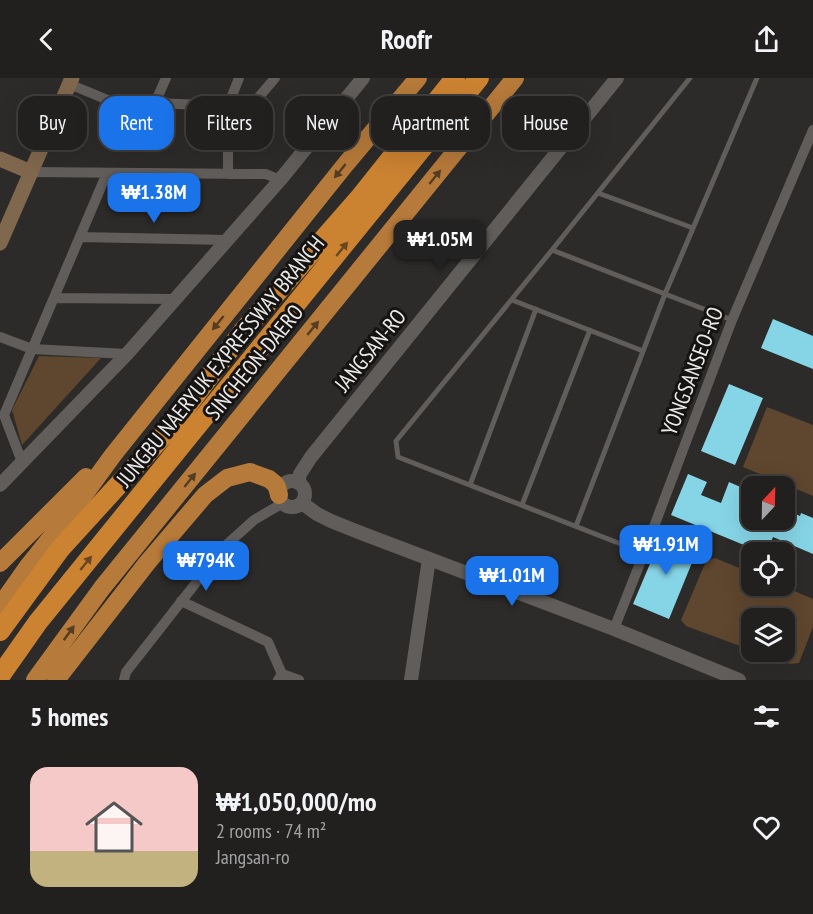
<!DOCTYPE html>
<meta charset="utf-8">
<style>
:root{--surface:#22201f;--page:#2e2d2c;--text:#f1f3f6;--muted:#a2a3a4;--line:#3f3e3d;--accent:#1a73e8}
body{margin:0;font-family:"PT Sans Narrow",sans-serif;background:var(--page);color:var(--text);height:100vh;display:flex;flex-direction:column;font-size:22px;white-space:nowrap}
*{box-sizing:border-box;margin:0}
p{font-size:20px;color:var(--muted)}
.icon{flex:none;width:33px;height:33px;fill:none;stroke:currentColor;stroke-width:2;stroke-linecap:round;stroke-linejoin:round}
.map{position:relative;height:602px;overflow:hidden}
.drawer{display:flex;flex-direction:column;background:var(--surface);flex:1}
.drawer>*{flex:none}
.top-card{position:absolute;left:18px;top:18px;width:777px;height:54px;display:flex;gap:12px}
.needle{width:39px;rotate:22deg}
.controls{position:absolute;left:741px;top:398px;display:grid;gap:12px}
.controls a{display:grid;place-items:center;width:54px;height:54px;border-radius:12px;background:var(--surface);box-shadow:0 6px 24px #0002,0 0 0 2px var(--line);font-size:30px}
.price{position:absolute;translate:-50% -51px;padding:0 14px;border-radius:12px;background:var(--accent);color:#fff;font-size:20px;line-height:39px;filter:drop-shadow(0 2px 3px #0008)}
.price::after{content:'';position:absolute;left:50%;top:36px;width:18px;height:14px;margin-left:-9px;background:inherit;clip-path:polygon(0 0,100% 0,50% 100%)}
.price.current{background:#222;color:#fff}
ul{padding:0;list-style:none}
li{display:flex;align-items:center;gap:18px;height:150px;padding:0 30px}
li+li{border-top:2px solid var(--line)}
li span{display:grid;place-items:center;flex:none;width:168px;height:120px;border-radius:18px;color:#555}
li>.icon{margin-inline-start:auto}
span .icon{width:72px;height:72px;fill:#fffc;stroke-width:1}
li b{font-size:26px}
h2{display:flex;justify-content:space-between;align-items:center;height:72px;padding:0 30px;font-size:26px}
.tag{padding:0 21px;border-radius:18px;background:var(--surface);box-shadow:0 6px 24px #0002,0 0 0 2px var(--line);font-size:21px;line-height:54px}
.tag.current{background:var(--accent);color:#fff}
header{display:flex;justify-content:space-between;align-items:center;height:78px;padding:0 30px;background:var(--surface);font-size:27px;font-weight:800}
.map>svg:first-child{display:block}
.green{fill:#5f462e}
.building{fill:#86d5e7}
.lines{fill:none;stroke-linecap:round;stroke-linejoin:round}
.service{stroke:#605d5b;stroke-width:5}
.minor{stroke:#605d5b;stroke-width:10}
.tertiary{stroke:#605d5b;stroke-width:14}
.secondary{stroke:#80684e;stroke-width:15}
.trunk{stroke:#b67a3a;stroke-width:18}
.motorway{stroke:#cb8231;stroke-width:20}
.oneway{fill:#553d23}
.oneway2{fill:#674620}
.labels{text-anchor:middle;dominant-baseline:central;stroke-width:6;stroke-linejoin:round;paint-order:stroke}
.street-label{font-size:22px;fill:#eceae9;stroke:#151413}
</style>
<header><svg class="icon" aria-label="back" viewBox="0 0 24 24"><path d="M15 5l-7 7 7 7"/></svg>Roofr<svg class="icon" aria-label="share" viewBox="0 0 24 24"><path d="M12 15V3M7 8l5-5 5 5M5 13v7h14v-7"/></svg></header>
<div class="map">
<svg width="813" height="602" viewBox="0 0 813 602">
<rect width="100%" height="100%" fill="#2d2b29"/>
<path class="green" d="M 39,278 L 101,280 L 22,367 L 12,332 Z
M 767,329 L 813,347 L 813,418 L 743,389 Z
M 715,480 L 751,495 L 752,507 L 780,507 L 813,521 L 813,549 L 799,585 L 790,586 L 754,573 L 784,573 L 784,540 L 752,540 L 751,572 L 686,548 L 681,542 L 706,483 Z"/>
<path class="building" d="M 773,241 L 813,258 L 813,291 L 761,270 Z
M 729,306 L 763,320 L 735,387 L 701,373 Z
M 688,396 L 707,404 L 701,417 L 721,425 L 729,404 L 752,414 L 752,441 L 784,441 L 784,431 L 800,438 L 801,435 L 813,440 L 813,476 L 773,459 L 767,474 L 761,474 L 671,437 Z
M 663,455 L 698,470 L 669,541 L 633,526 Z"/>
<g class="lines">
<path class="service" d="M 598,115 L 693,150
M 552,172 L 732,242
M 512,222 L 643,273
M 470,407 L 536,231
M 522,427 L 590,252
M 576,448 L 665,216 L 757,0
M 644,475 L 398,379 L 396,363 L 552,172 L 690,0"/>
<path class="minor" d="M 69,6 L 120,27 L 155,25 L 228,28 L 253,26 L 275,0
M 155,25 L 166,0
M 31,94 L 266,96 L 280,102
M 228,96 L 228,28 L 239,0
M 80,159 L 228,162
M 54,220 L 176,221
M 0,259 L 32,271 L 127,276
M 22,384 L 4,337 L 107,95
M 181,523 L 268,564 L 282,596 L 278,602
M 614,551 L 644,475 L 732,242 L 813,52
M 282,596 L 299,602
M 124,602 L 126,594 L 224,469 L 254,442 L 283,425"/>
<path class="tertiary" d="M279 416a13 13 0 1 1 26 0a13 13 0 1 1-26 0Z
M 298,405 L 300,396 L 311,379 L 617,0
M 0,407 L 127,276 L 280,102 L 363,0
M 302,425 L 317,436 L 331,443 L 361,455 L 614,551 L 739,602
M 411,602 L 429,481"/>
<path class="secondary" d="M 0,81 L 31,94
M 0,165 L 72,0"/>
<path class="trunk" d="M 0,485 L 86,399
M 0,528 L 29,487 L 73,432 L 113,377 L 345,87 L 418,0
M 35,602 L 102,510 L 515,0
M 56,602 L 147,485 L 205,417 L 227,400 L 250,394 L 269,401 L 274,405 L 277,409 L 279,417"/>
<path class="motorway" d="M 0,553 L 60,471 L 173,347 L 244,252 L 361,118 L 455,0
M 0,598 L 38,544 L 479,0"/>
</g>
<defs><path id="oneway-solid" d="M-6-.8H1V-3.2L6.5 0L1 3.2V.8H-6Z" transform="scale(1.5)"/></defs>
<g class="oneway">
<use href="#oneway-solid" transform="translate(340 93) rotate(129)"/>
<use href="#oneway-solid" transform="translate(435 99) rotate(-51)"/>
<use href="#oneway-solid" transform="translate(218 245) rotate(129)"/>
<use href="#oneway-solid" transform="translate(313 250) rotate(-51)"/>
<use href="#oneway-solid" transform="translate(190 402) rotate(-51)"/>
<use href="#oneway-solid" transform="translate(69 555) rotate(-54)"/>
</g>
<g class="oneway2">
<use href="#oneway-solid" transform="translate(342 171) rotate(-51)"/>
<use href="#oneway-solid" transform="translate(86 485) rotate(-51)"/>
</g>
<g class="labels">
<g class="street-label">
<text transform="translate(370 272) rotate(-51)">JANGSAN-RO</text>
<text transform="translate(220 283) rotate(-51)">JUNGBU NAERYUK EXPRESSWAY BRANCH</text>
<text transform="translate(254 284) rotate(-51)">SINCHEON-DAERO</text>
<text transform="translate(692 293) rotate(-69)">YONGSANSEO-RO</text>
</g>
</g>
</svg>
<div class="controls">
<a><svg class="needle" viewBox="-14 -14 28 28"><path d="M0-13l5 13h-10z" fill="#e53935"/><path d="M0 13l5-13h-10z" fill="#a2a3a4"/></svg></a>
<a><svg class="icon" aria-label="locate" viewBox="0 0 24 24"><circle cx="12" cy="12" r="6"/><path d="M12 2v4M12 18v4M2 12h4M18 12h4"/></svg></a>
<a><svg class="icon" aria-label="layers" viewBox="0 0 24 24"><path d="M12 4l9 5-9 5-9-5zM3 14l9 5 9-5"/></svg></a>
</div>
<b class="price" style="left:154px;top:146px">₩1.38M</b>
<b class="price current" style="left:440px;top:193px">₩1.05M</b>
<b class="price" style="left:666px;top:498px">₩1.91M</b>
<b class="price" style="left:206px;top:514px">₩794K</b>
<b class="price" style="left:512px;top:529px">₩1.01M</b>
<div class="top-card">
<a class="tag">Buy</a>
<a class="tag current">Rent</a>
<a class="tag">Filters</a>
<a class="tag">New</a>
<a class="tag">Apartment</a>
<a class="tag">House</a>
</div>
</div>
<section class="drawer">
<h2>5 homes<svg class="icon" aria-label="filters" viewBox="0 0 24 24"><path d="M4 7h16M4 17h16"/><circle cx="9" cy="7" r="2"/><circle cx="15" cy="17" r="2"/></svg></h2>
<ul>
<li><span style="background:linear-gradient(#f6c9c9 70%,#c2b280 0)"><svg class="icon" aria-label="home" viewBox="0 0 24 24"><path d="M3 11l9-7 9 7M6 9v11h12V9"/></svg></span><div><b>₩1,050,000/mo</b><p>2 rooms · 74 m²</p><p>Jangsan-ro</p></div><svg class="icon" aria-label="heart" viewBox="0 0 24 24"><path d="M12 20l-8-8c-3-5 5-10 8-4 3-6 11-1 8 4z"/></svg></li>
</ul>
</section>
